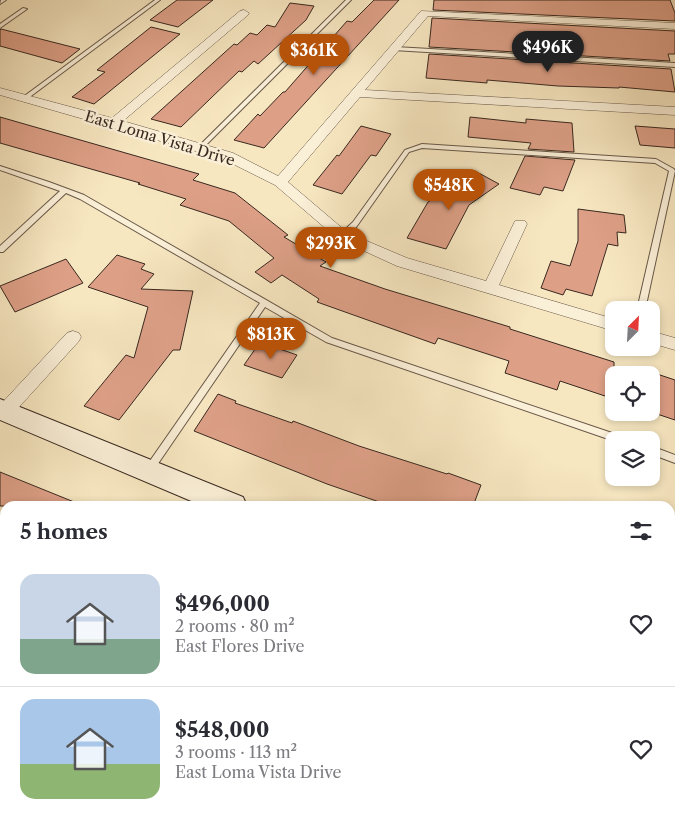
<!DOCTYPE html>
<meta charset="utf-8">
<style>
:root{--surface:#fff;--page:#f7f7f7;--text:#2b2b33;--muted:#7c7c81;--line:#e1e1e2;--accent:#b45309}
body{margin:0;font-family:"Libre Caslon Text",serif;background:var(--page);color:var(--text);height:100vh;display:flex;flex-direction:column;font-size:19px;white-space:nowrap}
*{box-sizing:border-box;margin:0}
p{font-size:16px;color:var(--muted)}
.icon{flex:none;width:28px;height:28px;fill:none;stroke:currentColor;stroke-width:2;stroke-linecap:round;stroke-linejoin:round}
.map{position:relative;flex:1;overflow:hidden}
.sheet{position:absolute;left:0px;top:501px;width:675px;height:321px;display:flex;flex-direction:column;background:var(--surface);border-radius:15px 15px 0 0;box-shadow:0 2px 8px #0003}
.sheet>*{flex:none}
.needle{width:32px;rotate:24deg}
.tools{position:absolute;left:605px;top:301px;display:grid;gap:10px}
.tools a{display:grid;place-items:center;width:55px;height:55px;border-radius:10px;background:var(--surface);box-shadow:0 2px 8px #0003;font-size:25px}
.price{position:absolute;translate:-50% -42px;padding:0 11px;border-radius:18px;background:var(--accent);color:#fff;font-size:16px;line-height:32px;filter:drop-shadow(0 1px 2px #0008)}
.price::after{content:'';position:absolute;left:50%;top:30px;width:15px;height:11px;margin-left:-8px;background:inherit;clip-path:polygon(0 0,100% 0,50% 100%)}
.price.active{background:#222;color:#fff}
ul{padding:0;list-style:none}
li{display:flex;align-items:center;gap:15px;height:125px;padding:0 20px}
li+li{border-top:1px solid var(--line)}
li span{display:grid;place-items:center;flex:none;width:140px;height:100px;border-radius:15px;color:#555}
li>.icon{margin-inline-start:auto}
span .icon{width:60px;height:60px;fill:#fffc;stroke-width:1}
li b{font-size:21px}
h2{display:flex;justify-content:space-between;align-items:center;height:60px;padding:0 20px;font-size:21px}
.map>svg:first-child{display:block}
.green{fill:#bec592;stroke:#7c7658}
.building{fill:#dda087;stroke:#39281f}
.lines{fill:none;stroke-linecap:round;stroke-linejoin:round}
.lane-casing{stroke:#685848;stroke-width:2}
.street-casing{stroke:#685848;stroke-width:1}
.secondary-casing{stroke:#39281f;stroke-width:2}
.lane{fill:#faefd7;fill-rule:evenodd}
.street{fill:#faefd7;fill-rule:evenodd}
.secondary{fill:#faefd7;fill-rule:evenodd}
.labels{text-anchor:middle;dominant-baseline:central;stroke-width:5;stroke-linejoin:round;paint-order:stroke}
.far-street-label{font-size:15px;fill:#39281f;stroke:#faefd7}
</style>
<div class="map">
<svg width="675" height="822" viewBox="0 0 675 822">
<rect width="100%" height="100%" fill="#f7e7c1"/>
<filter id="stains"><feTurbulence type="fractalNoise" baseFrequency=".004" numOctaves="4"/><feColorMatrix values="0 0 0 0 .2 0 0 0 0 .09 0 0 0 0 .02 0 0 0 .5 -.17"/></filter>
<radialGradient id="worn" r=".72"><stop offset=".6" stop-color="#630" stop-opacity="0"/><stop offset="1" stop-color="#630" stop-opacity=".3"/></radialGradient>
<path class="green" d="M 0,630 L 5,632 L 5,818 L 88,818 L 86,822 L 0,822 Z
M 154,818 L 322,818 L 328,822 L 146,822 Z"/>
<path class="building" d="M 177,0 L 213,0 L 178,27 L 150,20 Z
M 374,0 L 399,0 L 264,148 L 234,140 L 258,114 L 260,116 L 283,92 L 285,92 L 347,21 L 352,22 Z
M 434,0 L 670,0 L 675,13 L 675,21 L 433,10 Z
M 290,3 L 314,6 L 306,20 L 258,64 L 254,61 L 242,72 L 239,71 L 181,127 L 151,119 L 234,44 L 237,45 L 250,33 L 257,35 L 267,25 L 275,27 Z
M 432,18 L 675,31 L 675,54 L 668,54 L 670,61 L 429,47 Z
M 151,27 L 180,34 L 94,104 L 72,97 L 105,72 L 97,70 Z
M 0,30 L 1,29 L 80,49 L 62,63 L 0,46 Z
M 429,54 L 671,69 L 675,92 L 619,87 L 619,88 L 558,86 L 487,80 L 487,83 L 426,78 Z
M 0,117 L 199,174 L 193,180 L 235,193 L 288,235 L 284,237 L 326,262 L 320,266 L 385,289 L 510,327 L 510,329 L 614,362 L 614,399 L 560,381 L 557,390 L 505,373 L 509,361 L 438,338 L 435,344 L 317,302 L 319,299 L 282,275 L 271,283 L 255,272 L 274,258 L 229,221 L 180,205 L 186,199 L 138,184 L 140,183 L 0,143 Z
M 470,117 L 526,123 L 526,119 L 572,123 L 574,152 L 528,149 L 531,143 L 468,137 Z
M 361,126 L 391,134 L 376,156 L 371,155 L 342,194 L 313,185 L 337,155 L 339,156 Z
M 635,126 L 675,129 L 675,148 L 640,145 Z
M 525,156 L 575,160 L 563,191 L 544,187 L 540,195 L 510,188 Z
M 475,171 L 499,184 L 469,205 L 446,249 L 407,238 L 428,202 Z
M 578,209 L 624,215 L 626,233 L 617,232 L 618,246 L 608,244 L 592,296 L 566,289 L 563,295 L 541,288 L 551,261 L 570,266 L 578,241 Z
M 117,255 L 145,264 L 141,269 L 154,274 L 141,289 L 193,291 L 180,350 L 173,350 L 119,420 L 84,406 L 126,355 L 134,358 L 148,307 L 88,287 Z
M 66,259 L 83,283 L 15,312 L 0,286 Z
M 260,342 L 297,355 L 282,378 L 244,365 Z
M 651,372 L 675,380 L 675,420 L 651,412 Z
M 218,394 L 236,401 L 235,403 L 292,423 L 293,421 L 359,446 L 447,474 L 448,473 L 481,485 L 473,506 L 391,506 L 327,484 L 194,431 Z
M 0,472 L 84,506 L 0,506 Z"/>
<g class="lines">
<defs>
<path id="lane" d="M 1,0 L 6,0 L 0,4 Z
M 155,0 L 160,0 L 27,99 L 23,99 L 23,97 Z
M 346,0 L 351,0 L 202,149 L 198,149 L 198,147 Z
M 23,8 L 27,9 L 0,28 L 0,24 Z
M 395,47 L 675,63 L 675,67 L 393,50 L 392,49 Z
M 422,144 L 656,159 L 674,169 L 675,171 L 645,310 L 637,310 L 669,171 L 655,163 L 422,148 L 409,152 L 357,226 L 346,238 L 340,238 L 340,234 L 353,222 L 405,150 Z
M 0,166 L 49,182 L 84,195 L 332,338 L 621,436 L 624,437 L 626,440 L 614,440 L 614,441 L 326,342 L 265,307 L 151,474 L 148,475 L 145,474 L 143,471 L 145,468 L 260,303 L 80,199 L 66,193 L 3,252 L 0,252 L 0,246 L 60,191 L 0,170 Z
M 651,446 L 675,455 L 675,463 L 651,454 Z
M 0,589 L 5,591 L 5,602 L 0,600 Z
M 445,818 L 465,818 L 467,822 L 446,822 Z"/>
<path id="street" d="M 244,10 L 249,13 L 248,15 L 123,121 L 233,153 L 278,176 L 421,11 L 675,23 L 675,29 L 428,16 L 365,90 L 675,107 L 675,115 L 360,97 L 288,182 L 348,233 L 407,258 L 486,281 L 515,221 L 525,221 L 527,224 L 499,285 L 614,319 L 614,331 L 397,266 L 338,239 L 275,185 L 223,159 L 0,95 L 0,88 L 112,118 L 240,11 Z
M 73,331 L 79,333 L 81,337 L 79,341 L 11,416 L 5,418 L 0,416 L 0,405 L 67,333 Z
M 651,331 L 675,338 L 675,350 L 651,343 Z"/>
<path id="secondary" d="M 0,399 L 243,497 L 247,506 L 203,506 L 0,420 Z
M 670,673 L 675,675 L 675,707 L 670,705 Z"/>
</defs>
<use href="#lane" class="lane-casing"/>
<use href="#street" class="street-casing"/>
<use href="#secondary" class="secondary-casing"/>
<use href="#lane" class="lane"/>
<use href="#street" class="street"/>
<use href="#secondary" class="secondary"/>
</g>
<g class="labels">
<g class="far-street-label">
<text transform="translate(160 138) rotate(17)">East Loma Vista Drive</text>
</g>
</g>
<rect width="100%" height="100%" filter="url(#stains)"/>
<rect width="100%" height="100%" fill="url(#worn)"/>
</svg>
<div class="tools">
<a><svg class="needle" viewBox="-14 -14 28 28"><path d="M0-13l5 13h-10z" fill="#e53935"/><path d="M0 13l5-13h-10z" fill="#7c7c81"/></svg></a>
<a><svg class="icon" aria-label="locate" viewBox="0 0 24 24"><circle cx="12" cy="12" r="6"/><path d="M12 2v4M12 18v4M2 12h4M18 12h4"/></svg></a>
<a><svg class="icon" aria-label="layers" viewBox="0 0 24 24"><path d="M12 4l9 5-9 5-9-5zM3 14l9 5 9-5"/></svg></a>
</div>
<b class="price active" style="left:548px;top:73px">$496K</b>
<b class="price" style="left:314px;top:76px">$361K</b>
<b class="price" style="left:449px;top:211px">$548K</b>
<b class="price" style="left:331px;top:269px">$293K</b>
<b class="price" style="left:271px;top:360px">$813K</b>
<section class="sheet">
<h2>5 homes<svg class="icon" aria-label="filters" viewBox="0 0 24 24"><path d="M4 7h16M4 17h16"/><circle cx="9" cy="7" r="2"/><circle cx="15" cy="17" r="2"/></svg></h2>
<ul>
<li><span style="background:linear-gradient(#c9d6e8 65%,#7fa58c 0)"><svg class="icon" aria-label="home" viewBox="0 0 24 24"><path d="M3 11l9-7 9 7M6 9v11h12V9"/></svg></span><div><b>$496,000</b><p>2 rooms · 80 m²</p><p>East Flores Drive</p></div><svg class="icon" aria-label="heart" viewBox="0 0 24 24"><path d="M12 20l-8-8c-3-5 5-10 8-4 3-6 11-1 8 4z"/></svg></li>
<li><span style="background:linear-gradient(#a9c7e8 65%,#8fb573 0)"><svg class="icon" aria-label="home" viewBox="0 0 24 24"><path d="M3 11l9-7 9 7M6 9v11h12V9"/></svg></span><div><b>$548,000</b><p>3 rooms · 113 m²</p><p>East Loma Vista Drive</p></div><svg class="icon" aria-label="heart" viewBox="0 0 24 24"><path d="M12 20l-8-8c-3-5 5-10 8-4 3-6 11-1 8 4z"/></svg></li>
</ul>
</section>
</div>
